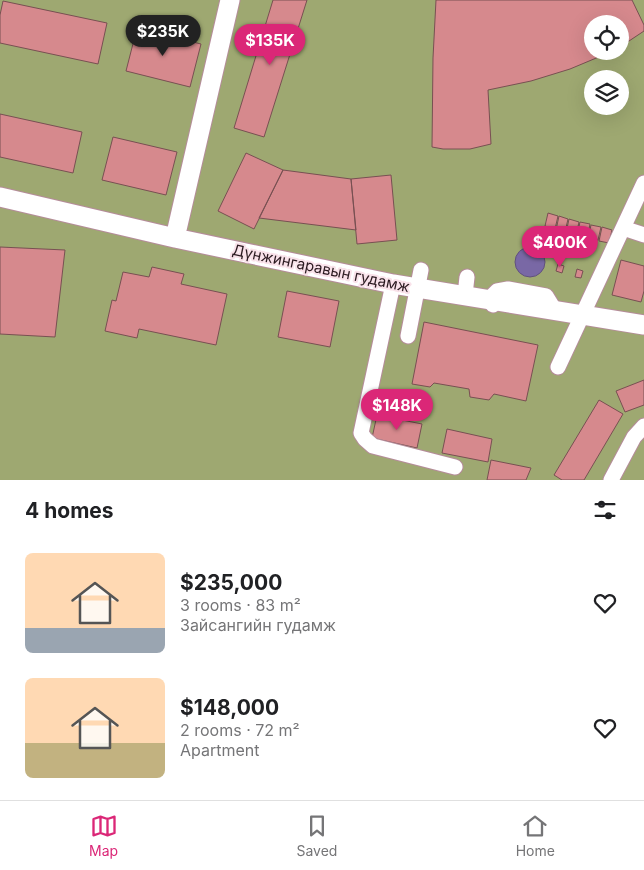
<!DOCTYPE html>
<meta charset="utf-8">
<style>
:root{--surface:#fff;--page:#f2f2f2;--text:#202124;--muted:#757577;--line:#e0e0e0;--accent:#db2777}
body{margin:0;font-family:Inter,sans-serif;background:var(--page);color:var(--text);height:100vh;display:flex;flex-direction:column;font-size:19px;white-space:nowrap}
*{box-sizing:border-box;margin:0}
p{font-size:16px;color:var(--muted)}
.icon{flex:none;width:28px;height:28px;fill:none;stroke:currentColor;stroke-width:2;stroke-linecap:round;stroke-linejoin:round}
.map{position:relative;height:480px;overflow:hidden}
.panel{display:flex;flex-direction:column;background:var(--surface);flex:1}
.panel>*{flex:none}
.buttons{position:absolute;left:584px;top:15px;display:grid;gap:10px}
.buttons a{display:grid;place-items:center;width:45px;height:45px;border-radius:50%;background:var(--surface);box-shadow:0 5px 20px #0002;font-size:25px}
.price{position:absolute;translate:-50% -42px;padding:0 11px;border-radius:18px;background:var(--accent);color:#fff;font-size:16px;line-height:32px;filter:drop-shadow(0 1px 2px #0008)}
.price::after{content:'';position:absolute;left:50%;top:30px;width:15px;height:11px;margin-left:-8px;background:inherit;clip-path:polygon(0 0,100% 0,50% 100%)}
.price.active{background:#222;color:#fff}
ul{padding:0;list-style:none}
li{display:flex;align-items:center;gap:15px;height:125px;padding:0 25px}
li span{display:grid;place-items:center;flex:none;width:140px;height:100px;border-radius:8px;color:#555}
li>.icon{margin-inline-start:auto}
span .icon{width:60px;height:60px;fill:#fffc;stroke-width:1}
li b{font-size:21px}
h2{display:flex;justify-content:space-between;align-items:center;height:60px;padding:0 25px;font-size:21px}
.tab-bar{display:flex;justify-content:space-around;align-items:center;height:70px;border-top:1px solid var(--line);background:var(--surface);font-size:14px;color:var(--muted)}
.tab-bar a{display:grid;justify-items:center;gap:2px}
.tab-bar .active{color:var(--accent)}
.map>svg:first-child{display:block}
.green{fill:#9ea871;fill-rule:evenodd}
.water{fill:#7968a5;stroke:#61517d}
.building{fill:#d6898d;stroke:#785052}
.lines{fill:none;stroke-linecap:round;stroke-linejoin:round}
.minor-casing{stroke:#b58c9a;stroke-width:17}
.major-casing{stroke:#b58c9a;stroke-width:21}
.minor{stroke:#fff;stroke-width:15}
.major{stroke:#fff;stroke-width:19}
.labels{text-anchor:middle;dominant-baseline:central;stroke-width:4;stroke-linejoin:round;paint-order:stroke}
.street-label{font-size:15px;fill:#2a1a20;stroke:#f9e2ea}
</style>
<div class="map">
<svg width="644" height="480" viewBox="0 0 644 480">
<rect width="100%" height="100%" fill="#e6bbca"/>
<path class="green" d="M 0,0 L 644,0 L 644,480 L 0,480 ZM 592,24 L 620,24 L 620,51 L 592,51 ZM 592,79 L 620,79 L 620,106 L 592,106 Z"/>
<path class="water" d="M515 262a15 15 0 1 1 30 0a15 15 0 1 1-30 0Z"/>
<path class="building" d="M 273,0 L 307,0 L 264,137 L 234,128 Z
M 436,0 L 632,0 L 644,25 L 644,31 L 620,47 L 620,24 L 592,24 L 592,51 L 613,51 L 570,69 L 531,81 L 488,90 L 491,144 L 470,149 L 443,149 L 432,147 L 433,58 Z
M 3,1 L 107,23 L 98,64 L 0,43 L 0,15 Z
M 137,28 L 201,44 L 190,87 L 126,71 Z
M 0,114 L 82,132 L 73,173 L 0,157 Z
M 113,137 L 177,152 L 166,195 L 102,180 Z
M 246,153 L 283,170 L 254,229 L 218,211 Z
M 283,170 L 351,179 L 356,230 L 259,218 Z
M 391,175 L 397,240 L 357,244 L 351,179 Z
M 548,213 L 558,216 L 555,229 L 545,226 Z
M 559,216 L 568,219 L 565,232 L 556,230 Z
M 569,219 L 579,222 L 576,235 L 566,233 Z
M 580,222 L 590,224 L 587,238 L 577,235 Z
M 591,225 L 601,227 L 598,240 L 588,238 Z
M 602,227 L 612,230 L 609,243 L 599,241 Z
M 0,247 L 65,250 L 55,337 L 0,334 Z
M 621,260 L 644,266 L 644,291 L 641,302 L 612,295 Z
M 558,264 L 564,266 L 562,273 L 556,271 Z
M 152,267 L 184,274 L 181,284 L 227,294 L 216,345 L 139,329 L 137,338 L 105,331 L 112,300 L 116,301 L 123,272 L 149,277 Z
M 577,269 L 583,271 L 581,278 L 575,277 Z
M 287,291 L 339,301 L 330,347 L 278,337 Z
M 424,322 L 538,345 L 526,401 L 494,394 L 489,400 L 470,397 L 469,389 L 434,383 L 430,387 L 412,384 Z
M 644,380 L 644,405 L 625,412 L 616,391 Z
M 599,400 L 623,414 L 584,480 L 562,480 L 554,475 Z
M 377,415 L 422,424 L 417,448 L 372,438 Z
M 447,429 L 492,439 L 488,462 L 442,453 Z
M 491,460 L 531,468 L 526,480 L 487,480 Z"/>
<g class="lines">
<defs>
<path id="minor" d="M 623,228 L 644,235
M 393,284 L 361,433 L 365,439 L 373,446 L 455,467
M 465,295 L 467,277
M 493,305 L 489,299 L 497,291 L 508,289 L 546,296 L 554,309
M 408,336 L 421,270
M 558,367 L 644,183
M 611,480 L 634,437 L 644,426"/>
<path id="major" d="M 0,197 L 175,238 L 393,284 L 644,325
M 175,238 L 230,0"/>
</defs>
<use href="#minor" class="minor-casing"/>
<use href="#major" class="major-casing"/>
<use href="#minor" class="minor"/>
<use href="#major" class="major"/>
</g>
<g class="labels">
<g class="street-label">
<text transform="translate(321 268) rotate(12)">Дүнжингаравын гудамж</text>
</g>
</g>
</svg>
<div class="buttons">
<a><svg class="icon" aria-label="locate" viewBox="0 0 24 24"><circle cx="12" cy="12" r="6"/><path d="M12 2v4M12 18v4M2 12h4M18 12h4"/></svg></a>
<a><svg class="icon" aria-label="layers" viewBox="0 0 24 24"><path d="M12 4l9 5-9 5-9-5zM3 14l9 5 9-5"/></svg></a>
</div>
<b class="price active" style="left:163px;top:57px">$235K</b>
<b class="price" style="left:270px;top:66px">$135K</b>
<b class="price" style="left:560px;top:268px">$400K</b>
<b class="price" style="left:397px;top:431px">$148K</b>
</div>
<section class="panel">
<h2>4 homes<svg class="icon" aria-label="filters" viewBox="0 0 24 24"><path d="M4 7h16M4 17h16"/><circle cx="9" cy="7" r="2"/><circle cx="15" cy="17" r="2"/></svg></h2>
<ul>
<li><span style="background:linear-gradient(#ffd9b3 75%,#9aa5b1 0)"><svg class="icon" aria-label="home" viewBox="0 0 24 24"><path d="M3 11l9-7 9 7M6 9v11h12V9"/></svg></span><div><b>$235,000</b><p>3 rooms · 83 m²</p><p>Зайсангийн гудамж</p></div><svg class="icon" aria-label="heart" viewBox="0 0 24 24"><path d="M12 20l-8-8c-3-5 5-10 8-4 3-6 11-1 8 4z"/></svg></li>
<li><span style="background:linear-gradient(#ffd9b3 65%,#c2b280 0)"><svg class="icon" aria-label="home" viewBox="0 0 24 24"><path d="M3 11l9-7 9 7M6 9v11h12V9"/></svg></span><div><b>$148,000</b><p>2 rooms · 72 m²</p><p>Apartment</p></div><svg class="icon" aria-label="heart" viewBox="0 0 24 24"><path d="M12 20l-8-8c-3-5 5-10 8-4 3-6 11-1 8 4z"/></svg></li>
</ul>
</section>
<nav class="tab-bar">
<a class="active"><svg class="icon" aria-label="map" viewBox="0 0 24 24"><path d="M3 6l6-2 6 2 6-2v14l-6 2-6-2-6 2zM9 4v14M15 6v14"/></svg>Map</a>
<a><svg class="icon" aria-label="saved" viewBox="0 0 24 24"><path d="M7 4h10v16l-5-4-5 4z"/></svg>Saved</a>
<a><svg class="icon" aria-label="home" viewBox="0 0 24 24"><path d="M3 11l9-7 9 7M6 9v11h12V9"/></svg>Home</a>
</nav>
